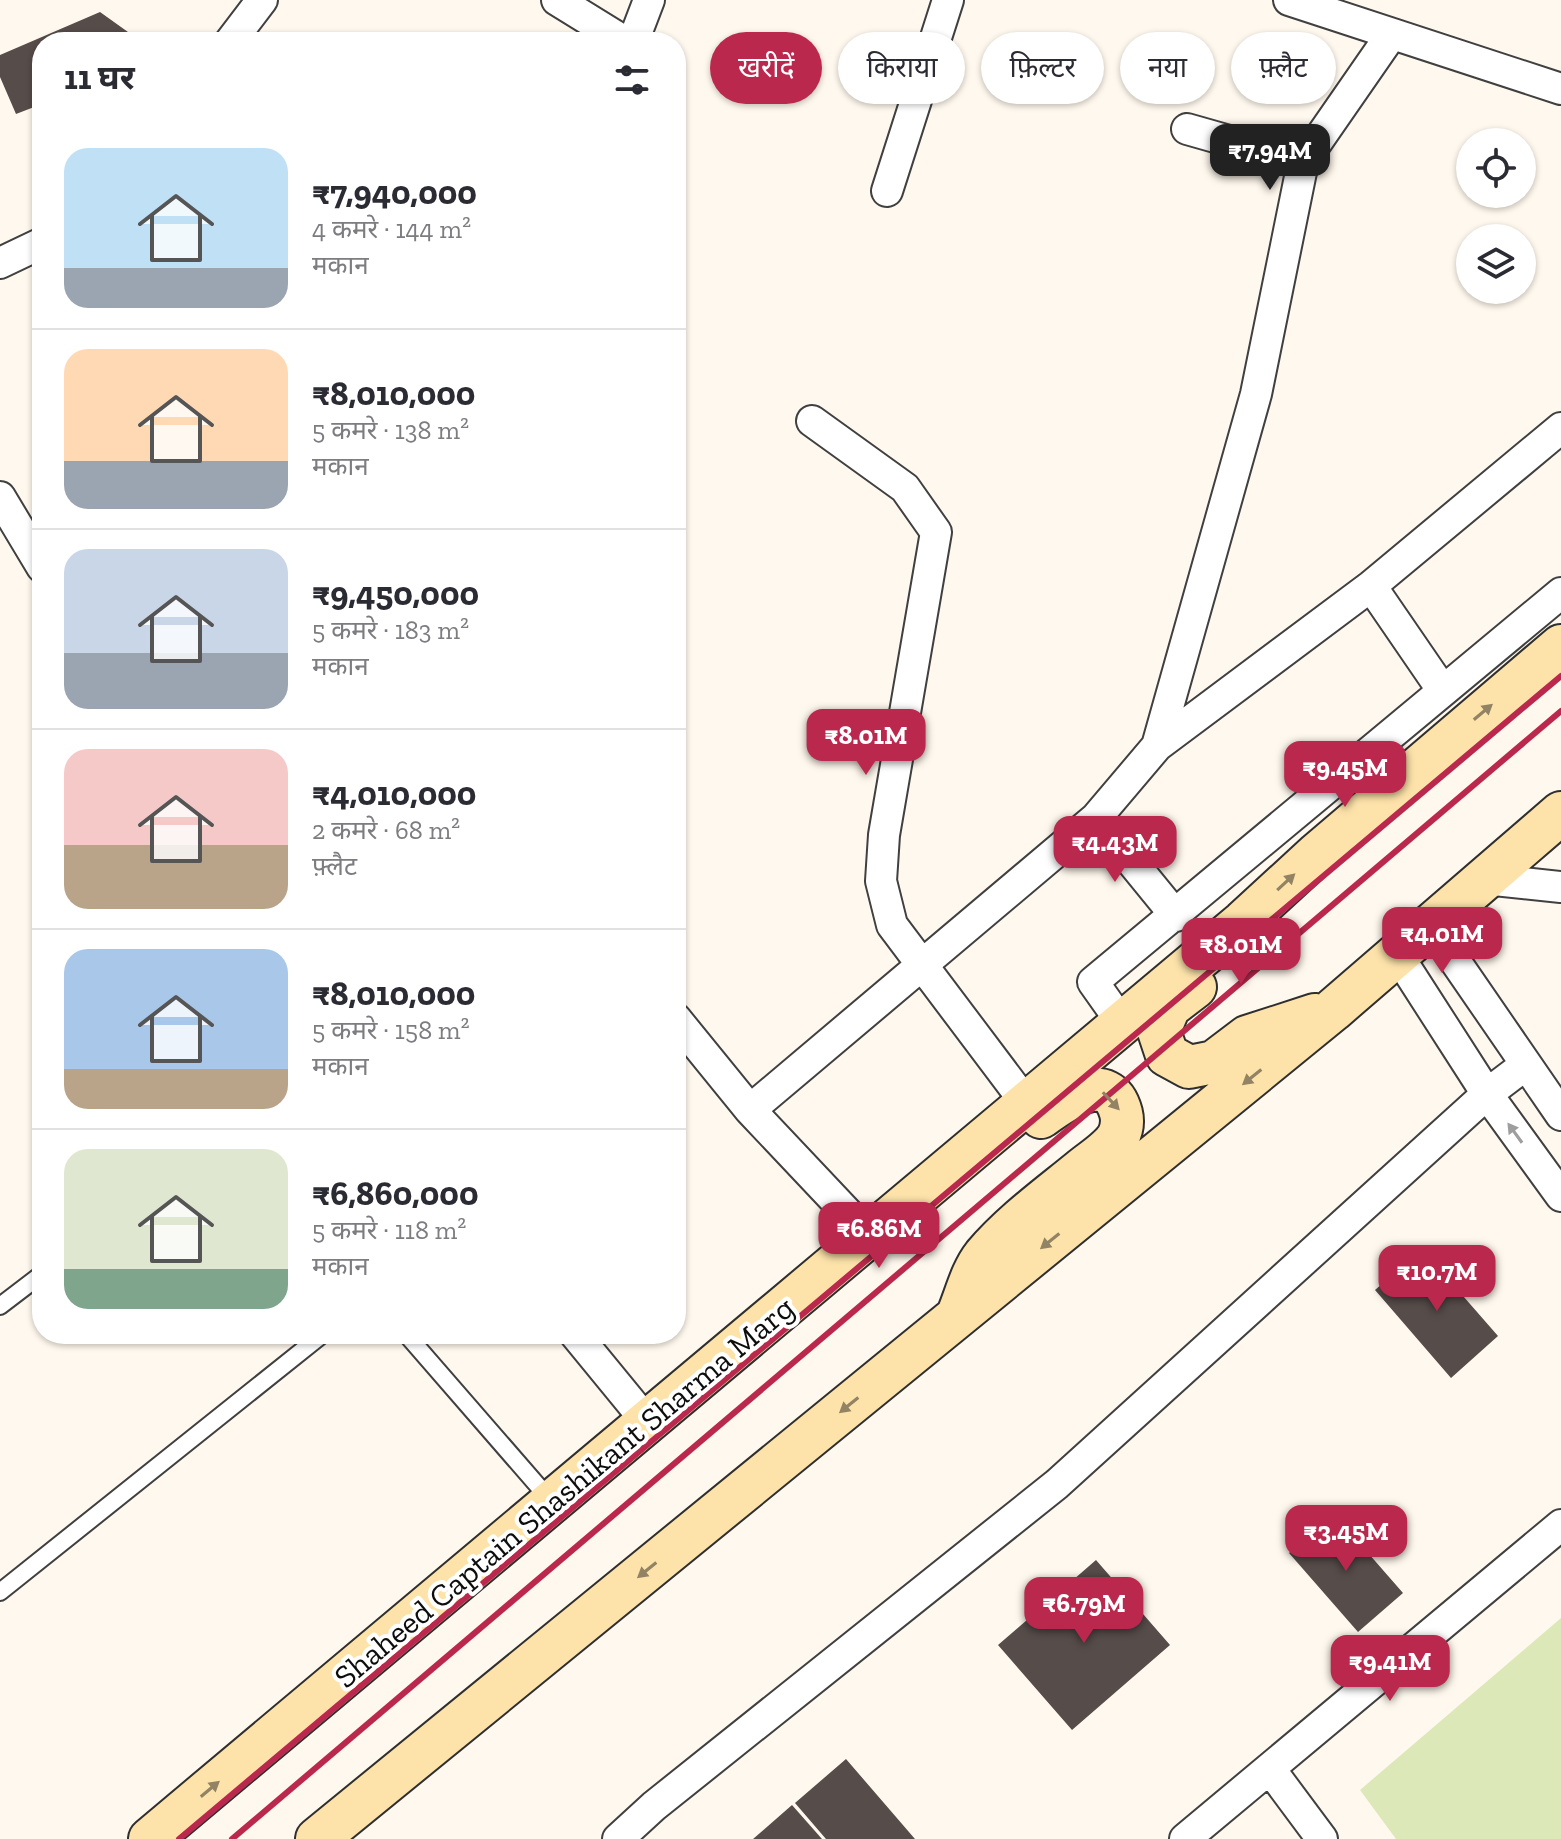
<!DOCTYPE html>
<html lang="hi">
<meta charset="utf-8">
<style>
:root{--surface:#fff;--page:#f7f7f7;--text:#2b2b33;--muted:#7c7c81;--line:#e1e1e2;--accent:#bb284e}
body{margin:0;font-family:"Zilla Slab","Noto Sans Devanagari",serif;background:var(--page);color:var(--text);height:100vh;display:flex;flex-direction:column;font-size:30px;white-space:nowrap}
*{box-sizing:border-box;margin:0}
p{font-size:26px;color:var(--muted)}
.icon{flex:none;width:44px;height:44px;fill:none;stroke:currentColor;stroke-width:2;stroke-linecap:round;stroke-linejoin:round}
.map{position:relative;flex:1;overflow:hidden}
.drawer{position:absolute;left:32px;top:32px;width:654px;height:1312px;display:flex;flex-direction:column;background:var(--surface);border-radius:32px;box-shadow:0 2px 6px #0004}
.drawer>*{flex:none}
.top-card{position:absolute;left:710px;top:32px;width:730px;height:72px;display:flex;gap:16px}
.buttons{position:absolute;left:1456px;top:128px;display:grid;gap:16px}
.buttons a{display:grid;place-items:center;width:80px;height:80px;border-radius:50%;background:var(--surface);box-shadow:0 2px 6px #0004;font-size:40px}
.price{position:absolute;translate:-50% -68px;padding:0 18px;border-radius:16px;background:var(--accent);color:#fff;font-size:26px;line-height:52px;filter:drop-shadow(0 2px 4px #0008)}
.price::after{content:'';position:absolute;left:50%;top:48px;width:24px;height:18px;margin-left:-12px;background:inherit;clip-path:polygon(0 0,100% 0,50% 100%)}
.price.selected{background:#222;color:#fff}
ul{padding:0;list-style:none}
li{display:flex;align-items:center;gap:24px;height:200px;padding:0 32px}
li+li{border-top:2px solid var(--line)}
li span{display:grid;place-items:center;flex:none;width:224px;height:160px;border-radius:24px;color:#555}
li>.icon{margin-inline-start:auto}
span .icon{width:96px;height:96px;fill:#fffc;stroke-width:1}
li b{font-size:34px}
h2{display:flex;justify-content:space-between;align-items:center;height:96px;padding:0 32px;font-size:34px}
.tag{padding:0 28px;border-radius:36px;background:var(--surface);box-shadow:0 2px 6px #0004;font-size:28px;line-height:72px}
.tag.selected{background:var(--accent);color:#fff}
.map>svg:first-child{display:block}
.green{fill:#dce8b8}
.building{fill:#564c4a}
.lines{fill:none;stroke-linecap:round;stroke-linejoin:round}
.lane-casing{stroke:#404040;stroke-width:20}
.street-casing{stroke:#404040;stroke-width:34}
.secondary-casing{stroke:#2f2f2f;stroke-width:46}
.lane{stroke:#fff;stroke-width:16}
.street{stroke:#fff;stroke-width:30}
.secondary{stroke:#fde3aa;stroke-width:42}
.rail{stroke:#bb284e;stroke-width:6}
.oneway{fill:#918363}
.oneway2{fill:#9e9e9e}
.labels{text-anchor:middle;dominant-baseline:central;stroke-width:8;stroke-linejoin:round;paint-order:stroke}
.street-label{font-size:32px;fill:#0d0d0d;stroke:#fff}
</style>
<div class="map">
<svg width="1561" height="1839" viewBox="0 0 1561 1839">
<rect width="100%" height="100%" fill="#fff8ee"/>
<path class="green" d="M 1561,1618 L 1561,1839 L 1396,1839 L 1360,1790 Z"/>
<path class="building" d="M 100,12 L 135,37 L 136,42 L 42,42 L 42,104 L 16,114 L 0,77 L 0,55 Z
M 1422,1249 L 1498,1336 L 1451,1378 L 1375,1290 Z
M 1334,1514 L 1403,1593 L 1358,1632 L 1289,1553 Z
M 1096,1560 L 1170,1645 L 1072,1730 L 998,1645 Z
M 846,1759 L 915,1839 L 826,1839 L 795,1803 Z
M 792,1805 L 822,1839 L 753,1839 Z"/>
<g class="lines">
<defs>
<path id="lane" d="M 0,1306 L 42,1274
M 406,1334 L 552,1502
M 0,1592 L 323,1334"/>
<path id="street" d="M 557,0 L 625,42
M 1289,0 L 1561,89
M 230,42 L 262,0
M 633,42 L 649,0
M 1187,129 L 1303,162
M 887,191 L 948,0
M 0,263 L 42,243
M 812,421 L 905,488 L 936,532 L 884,835 L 881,881 L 892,925 L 1026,1103
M 0,497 L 42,567
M 1371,586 L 1443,691
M 1157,746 L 1256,394 L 1303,162 L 1391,35
M 1096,818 L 1176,916
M 1485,879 L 1561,887
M 1431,926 L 1561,1115
M 1397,954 L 1487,1094 L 1561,1196
M 676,1019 L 750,1110
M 1122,1023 L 1093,982 L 1561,593
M 869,1236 L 750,1110 L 1096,818 L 1157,746 L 1371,586 L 1561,428
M 575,1334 L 648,1423
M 1270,1769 L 1322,1839
M 618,1839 L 654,1806 L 1057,1484 L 1487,1094 L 1524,1066
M 1185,1839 L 1561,1525"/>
<path id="secondary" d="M 1195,987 L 1169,1007 L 1159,1031 L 1167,1055 L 1189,1067 L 1214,1062 L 1247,1037 L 1315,1015
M 959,1312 C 966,1295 972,1271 984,1256 C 1012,1223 1048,1197 1081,1170 C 1093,1160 1110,1150 1118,1137 C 1122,1129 1123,1121 1121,1113 C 1109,1067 1063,1101 1041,1117
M 150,1839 L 1243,922 L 1317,854 L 1561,646
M 317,1839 L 1333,1010 L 1561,813"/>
</defs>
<use href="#lane" class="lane-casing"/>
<use href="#street" class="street-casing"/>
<use href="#secondary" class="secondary-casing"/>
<use href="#lane" class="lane"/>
<use href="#street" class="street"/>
<use href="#secondary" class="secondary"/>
<path class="rail" d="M 179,1839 L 1561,676
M 232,1839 L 1561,711"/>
</g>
<defs><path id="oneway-solid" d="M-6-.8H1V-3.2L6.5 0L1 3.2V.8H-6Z" transform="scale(2)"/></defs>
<g class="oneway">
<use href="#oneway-solid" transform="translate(1483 712) rotate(-40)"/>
<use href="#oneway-solid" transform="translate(1286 882) rotate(-43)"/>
<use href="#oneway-solid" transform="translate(1252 1077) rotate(141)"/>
<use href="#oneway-solid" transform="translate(1111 1101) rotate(47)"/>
<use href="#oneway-solid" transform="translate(1050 1241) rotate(141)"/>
<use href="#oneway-solid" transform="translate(849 1405) rotate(141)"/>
<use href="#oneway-solid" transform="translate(647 1570) rotate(141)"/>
<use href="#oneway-solid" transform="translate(210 1789) rotate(-40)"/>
</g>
<use class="oneway2" href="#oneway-solid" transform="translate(1515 1133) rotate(-126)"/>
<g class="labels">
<g class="street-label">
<text transform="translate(564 1492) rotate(-40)">Shaheed Captain Shashikant Sharma Marg</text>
</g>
</g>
</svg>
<div class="buttons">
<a><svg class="icon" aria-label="locate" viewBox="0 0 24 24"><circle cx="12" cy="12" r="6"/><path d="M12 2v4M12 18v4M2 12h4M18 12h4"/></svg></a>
<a><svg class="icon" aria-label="layers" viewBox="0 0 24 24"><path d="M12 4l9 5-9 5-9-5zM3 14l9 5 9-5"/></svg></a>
</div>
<b class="price selected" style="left:1270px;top:192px">₹7.94M</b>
<b class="price" style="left:866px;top:777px">₹8.01M</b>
<b class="price" style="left:1345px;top:809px">₹9.45M</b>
<b class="price" style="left:1115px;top:884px">₹4.43M</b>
<b class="price" style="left:1442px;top:975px">₹4.01M</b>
<b class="price" style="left:1241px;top:986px">₹8.01M</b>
<b class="price" style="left:879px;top:1270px">₹6.86M</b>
<b class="price" style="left:1437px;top:1313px">₹10.7M</b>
<b class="price" style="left:1346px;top:1573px">₹3.45M</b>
<b class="price" style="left:1084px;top:1645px">₹6.79M</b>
<b class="price" style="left:1390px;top:1703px">₹9.41M</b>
<div class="top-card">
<a class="tag selected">खरीदें</a>
<a class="tag">किराया</a>
<a class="tag">फ़िल्टर</a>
<a class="tag">नया</a>
<a class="tag">फ़्लैट</a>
</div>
<section class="drawer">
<h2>11 घर<svg class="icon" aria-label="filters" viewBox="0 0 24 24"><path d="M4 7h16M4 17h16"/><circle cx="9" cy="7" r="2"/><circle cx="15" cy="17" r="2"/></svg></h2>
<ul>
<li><span style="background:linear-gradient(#bfe0f5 75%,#9aa5b1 0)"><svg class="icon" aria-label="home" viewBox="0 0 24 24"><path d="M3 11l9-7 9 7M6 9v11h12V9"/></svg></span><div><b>₹7,940,000</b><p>4 कमरे · 144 m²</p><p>मकान</p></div></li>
<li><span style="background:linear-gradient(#ffd9b3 70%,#9aa5b1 0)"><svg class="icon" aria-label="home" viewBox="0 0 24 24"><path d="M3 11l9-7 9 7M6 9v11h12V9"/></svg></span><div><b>₹8,010,000</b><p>5 कमरे · 138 m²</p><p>मकान</p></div></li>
<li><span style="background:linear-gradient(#c9d6e8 65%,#9aa5b1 0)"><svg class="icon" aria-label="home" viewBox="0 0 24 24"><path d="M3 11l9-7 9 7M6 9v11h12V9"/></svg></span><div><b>₹9,450,000</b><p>5 कमरे · 183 m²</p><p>मकान</p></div></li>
<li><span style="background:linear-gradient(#f6c9c9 60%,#b9a48a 0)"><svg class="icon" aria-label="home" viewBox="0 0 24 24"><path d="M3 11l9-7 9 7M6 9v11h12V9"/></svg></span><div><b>₹4,010,000</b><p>2 कमरे · 68 m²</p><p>फ़्लैट</p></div></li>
<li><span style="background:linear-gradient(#a9c7e8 75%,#b9a48a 0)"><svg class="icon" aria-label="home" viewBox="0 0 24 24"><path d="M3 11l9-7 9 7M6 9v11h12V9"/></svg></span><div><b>₹8,010,000</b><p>5 कमरे · 158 m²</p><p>मकान</p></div></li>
<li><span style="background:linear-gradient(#dfe7d0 75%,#7fa58c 0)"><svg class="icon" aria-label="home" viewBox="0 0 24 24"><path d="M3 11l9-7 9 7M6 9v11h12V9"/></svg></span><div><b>₹6,860,000</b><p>5 कमरे · 118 m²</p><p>मकान</p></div></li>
</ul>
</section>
</div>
